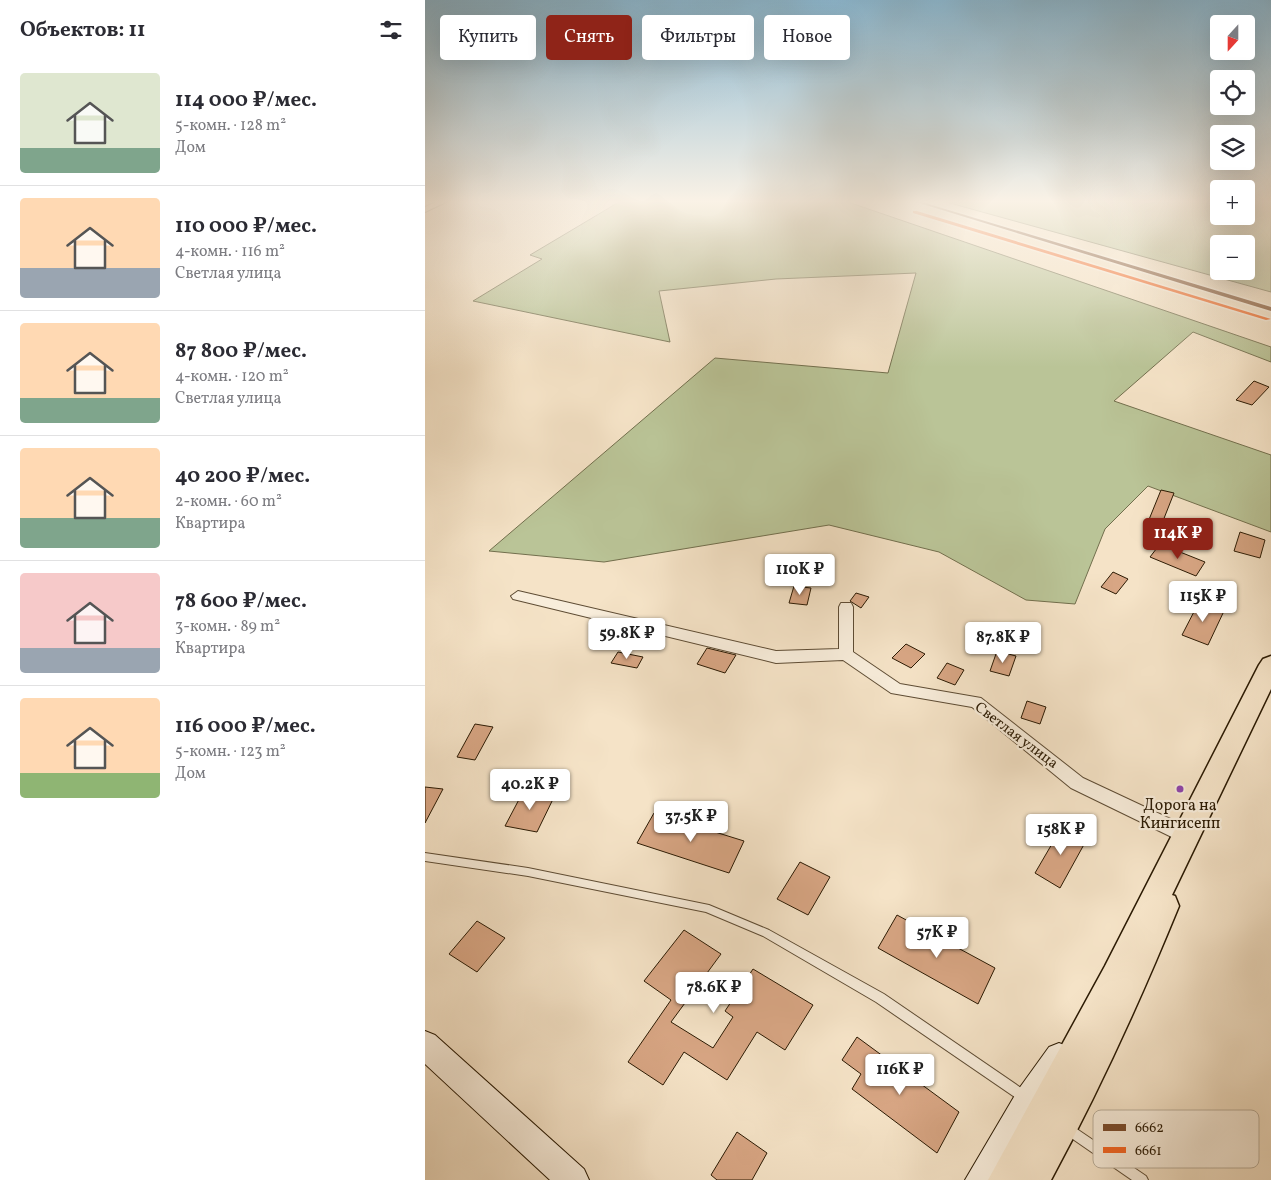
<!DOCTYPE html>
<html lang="ru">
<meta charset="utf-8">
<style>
:root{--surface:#fff;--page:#f2f2f3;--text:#2b2b33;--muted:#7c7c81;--line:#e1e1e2;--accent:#8f2418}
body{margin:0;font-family:Vollkorn,serif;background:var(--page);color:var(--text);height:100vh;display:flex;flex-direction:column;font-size:19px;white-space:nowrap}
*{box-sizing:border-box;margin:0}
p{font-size:16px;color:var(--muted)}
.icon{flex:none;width:28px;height:28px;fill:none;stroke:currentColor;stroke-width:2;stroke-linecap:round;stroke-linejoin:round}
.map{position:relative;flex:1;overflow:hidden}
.sheet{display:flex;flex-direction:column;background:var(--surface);width:425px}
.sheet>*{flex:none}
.top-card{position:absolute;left:15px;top:15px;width:475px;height:45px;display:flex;gap:10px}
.needle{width:32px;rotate:201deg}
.buttons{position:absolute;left:785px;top:15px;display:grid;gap:10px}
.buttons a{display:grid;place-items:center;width:45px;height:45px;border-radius:5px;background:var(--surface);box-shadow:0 5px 20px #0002;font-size:25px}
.price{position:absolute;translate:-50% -42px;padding:0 11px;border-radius:5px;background:#fff;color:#222;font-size:16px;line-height:32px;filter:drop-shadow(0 1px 2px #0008)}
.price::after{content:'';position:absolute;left:50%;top:30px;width:15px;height:11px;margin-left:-8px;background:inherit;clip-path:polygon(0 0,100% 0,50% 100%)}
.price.current{background:var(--accent);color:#fff}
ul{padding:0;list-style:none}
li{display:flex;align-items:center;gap:15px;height:125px;padding:0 20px}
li+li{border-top:1px solid var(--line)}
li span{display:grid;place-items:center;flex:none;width:140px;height:100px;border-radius:5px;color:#555}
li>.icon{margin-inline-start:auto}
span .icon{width:60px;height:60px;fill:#fffc;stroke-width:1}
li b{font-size:21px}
h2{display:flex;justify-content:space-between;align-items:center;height:60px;padding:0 20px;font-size:21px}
.chip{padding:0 18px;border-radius:5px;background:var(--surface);box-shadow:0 5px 20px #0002;font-size:18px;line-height:45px}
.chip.current{background:var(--accent);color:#fff}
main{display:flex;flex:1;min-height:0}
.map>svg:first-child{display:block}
.green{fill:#bac497;stroke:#726f4d;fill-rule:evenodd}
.building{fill:#d8a684;stroke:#2b1a03}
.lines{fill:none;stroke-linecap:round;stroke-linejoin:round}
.lane-casing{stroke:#5e4c34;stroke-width:2}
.street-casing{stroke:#5e4c34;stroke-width:2}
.secondary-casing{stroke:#2b1a03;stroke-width:2}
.primary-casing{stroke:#2b1a03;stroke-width:3}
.lane{fill:#f8eddb;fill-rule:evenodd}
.street{fill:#f8eddb;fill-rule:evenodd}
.secondary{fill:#f8eddb;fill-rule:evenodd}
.primary{fill:#f5e3c7;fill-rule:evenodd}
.rail-1-casing{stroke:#f8eddb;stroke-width:3}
.rail-2-casing{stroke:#f8eddb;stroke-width:3}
.rail-1{fill:#7a4b2a;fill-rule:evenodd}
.rail-2{fill:#f26522;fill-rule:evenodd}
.bus-dot{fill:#8e44ad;stroke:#f8eddb;stroke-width:2}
.labels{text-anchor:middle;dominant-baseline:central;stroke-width:4.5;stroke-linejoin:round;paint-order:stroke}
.street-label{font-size:15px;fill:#2b1a03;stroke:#f8eddb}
.near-bus-label{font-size:16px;fill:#2b1a03;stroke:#f8eddb}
.key{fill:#f8eddb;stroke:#baae9a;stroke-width:1}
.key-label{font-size:14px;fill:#2b1a03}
</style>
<main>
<section class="sheet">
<h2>Объектов: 11<svg class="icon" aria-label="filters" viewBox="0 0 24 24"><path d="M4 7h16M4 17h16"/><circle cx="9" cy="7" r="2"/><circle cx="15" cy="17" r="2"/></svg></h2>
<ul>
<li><span style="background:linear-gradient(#dfe7d0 75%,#7fa58c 0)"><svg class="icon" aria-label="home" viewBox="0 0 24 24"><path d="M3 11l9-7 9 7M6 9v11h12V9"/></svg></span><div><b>114 000 ₽/мес.</b><p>5-комн. · 128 m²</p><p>Дом</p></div></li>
<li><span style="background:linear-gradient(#ffd9b3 70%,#9aa5b1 0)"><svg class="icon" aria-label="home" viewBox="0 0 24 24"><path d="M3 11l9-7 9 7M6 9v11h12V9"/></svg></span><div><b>110 000 ₽/мес.</b><p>4-комн. · 116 m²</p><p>Светлая улица</p></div></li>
<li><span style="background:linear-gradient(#ffd9b3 75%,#7fa58c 0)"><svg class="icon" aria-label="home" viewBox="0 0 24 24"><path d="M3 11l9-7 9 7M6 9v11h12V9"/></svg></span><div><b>87 800 ₽/мес.</b><p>4-комн. · 120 m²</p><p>Светлая улица</p></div></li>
<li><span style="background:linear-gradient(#ffd9b3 70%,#7fa58c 0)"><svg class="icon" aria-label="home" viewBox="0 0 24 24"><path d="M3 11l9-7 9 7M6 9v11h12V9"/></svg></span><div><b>40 200 ₽/мес.</b><p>2-комн. · 60 m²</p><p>Квартира</p></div></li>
<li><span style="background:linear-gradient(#f6c9c9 75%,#9aa5b1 0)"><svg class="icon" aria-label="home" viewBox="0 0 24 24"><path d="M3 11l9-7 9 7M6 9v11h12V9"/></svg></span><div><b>78 600 ₽/мес.</b><p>3-комн. · 89 m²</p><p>Квартира</p></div></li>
<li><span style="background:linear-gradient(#ffd9b3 75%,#8fb573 0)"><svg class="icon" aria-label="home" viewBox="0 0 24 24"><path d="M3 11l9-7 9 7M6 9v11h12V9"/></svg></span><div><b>116 000 ₽/мес.</b><p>5-комн. · 123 m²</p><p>Дом</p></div></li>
</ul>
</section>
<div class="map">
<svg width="846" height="1180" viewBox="0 0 846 1180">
<rect width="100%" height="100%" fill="#f5e3c7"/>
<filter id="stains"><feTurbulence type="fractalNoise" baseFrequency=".004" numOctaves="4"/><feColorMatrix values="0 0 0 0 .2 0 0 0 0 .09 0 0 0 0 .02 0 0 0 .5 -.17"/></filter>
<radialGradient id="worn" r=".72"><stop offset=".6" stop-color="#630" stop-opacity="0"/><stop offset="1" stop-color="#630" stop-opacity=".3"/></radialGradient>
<path class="green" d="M 194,202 L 423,202 L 846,347 L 846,362 L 768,332 L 689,401 L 846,455 L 846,532 L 723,486 L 680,529 L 650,604 L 601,600 L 514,552 L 404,525 L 179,562 L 64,551 L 290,358 L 463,373 L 491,273 L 351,279 L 234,291 L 245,342 L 48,301 L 117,259 L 105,255 Z
M 521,202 L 794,202 L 794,216 L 821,216 L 821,202 L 846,202 L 846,292 ZM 794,244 L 821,244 L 821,271 L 794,271 Z"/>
<path class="building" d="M 829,381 L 844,387 L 827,405 L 811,400 Z
M 736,490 L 749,493 L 736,526 L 723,522 Z
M 815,532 L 840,540 L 835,558 L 809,551 Z
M 735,544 L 780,562 L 771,576 L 725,557 Z
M 688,572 L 703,579 L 691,594 L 676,587 Z
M 369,586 L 386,588 L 382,605 L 364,603 Z
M 431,593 L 444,597 L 436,608 L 425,601 Z
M 774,602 L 799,611 L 783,645 L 757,635 Z
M 481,644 L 500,654 L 486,668 L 467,658 Z
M 282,648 L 311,655 L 300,673 L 272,664 Z
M 572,651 L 591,656 L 584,676 L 565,671 Z
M 193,652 L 218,657 L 212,668 L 186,663 Z
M 522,663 L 539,670 L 530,685 L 512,678 Z
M 602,701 L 621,707 L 615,724 L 596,718 Z
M 50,724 L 68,727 L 50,760 L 32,757 Z
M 0,787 L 18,789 L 0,823 Z
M 99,790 L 130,795 L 112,832 L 80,826 Z
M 229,813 L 319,841 L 304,873 L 212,843 Z
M 638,825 L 662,839 L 635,888 L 610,873 Z
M 375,862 L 405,877 L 383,915 L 352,899 Z
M 472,915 L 570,968 L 553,1004 L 453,948 Z
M 52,921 L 80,938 L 52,972 L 24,954 Z
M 259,930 L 296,954 L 246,1022 L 288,1048 L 308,1017 L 300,1011 L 328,969 L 388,1005 L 360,1050 L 332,1032 L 302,1080 L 259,1052 L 238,1085 L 203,1062 L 246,1000 L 219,981 Z
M 432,1037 L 534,1112 L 512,1153 L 427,1089 L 436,1074 L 417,1060 Z
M 312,1132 L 342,1153 L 327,1180 L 292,1180 L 286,1175 Z"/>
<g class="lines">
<defs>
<path id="lane" d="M 0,853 L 103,868 L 284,905 L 344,930 L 459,994 L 602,1092 L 603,1096 L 602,1100 L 598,1101 L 594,1100 L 451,1002 L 338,936 L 281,912 L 103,876 L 0,861 Z
M 643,1123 L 721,1176 L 723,1180 L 707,1180 L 639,1133 L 637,1129 L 639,1125 Z"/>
<path id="street" d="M 11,202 L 21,202 L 0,212 L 0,207 Z
M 93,591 L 351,651 L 414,649 L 414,607 L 416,603 L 426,603 L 428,607 L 428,652 L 475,684 L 556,698 L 658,778 L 769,830 L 772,836 L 769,842 L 763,844 L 757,842 L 646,788 L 547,707 L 466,693 L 418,660 L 351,663 L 88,599 L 86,596 Z"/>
<path id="secondary" d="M 0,1031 L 10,1035 L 159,1169 L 164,1180 L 125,1180 L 0,1064 Z
M 634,1043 L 644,1047 L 648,1057 L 644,1067 L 613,1110 L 573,1180 L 540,1180 L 593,1090 L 624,1047 Z"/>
<path id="primary" d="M 846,656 L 846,689 L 747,895 L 750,896 L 754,906 C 716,999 674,1091 626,1180 L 563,1180 L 680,966 L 834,665 L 838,659 Z"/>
</defs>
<use href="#lane" class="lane-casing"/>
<use href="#street" class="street-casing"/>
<use href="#secondary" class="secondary-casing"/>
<use href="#primary" class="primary-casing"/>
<use href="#lane" class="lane"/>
<use href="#street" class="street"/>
<use href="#secondary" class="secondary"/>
<use href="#primary" class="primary"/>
<defs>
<path id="rail-1" d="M 491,202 L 497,202 L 846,307 L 846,311 Z"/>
<path id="rail-2" d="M 488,211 L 492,211 L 846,319 L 841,320 L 488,213 Z"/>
</defs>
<use href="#rail-1" class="rail-1-casing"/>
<use href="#rail-2" class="rail-2-casing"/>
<use href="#rail-1" class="rail-1"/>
<use href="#rail-2" class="rail-2"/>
</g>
<linearGradient id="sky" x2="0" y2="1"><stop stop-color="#8ab8d2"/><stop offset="0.55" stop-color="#faf2e6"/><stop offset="1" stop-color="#faf2e6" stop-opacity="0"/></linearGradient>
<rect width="846" height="367" fill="url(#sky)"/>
<circle class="bus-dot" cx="755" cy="789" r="4.5"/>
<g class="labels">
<g class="street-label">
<text transform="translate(591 736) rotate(37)">Светлая улица</text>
</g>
<g class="near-bus-label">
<text x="755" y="806">Дорога на<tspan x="755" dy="18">Кингисепп</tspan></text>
</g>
</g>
<rect x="668" y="1110" width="166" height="58" rx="8" class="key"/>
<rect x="678" y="1124" width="23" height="7" fill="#7a4b2a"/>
<rect x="678" y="1147" width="23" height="6" fill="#f26522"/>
<g class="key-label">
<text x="710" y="1132">6662</text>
<text x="710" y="1155">6661</text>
</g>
<rect width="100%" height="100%" filter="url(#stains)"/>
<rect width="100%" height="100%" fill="url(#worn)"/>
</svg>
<div class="buttons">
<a><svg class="needle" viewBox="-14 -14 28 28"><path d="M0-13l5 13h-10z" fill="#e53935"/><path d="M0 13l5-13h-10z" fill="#7c7c81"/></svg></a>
<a><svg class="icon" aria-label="locate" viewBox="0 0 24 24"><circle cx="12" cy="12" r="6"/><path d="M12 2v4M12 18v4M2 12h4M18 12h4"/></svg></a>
<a><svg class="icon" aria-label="layers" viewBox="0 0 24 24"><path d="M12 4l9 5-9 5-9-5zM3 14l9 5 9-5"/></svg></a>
<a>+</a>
<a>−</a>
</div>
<b class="price current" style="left:753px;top:560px">114K ₽</b>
<b class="price" style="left:375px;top:596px">110K ₽</b>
<b class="price" style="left:778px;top:623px">115K ₽</b>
<b class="price" style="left:202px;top:660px">59.8K ₽</b>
<b class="price" style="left:578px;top:664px">87.8K ₽</b>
<b class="price" style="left:105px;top:811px">40.2K ₽</b>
<b class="price" style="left:266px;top:843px">37.5K ₽</b>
<b class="price" style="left:636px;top:856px">158K ₽</b>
<b class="price" style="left:512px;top:959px">57K ₽</b>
<b class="price" style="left:289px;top:1014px">78.6K ₽</b>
<b class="price" style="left:475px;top:1096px">116K ₽</b>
<div class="top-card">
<a class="chip">Купить</a>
<a class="chip current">Снять</a>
<a class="chip">Фильтры</a>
<a class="chip">Новое</a>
</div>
</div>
</main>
